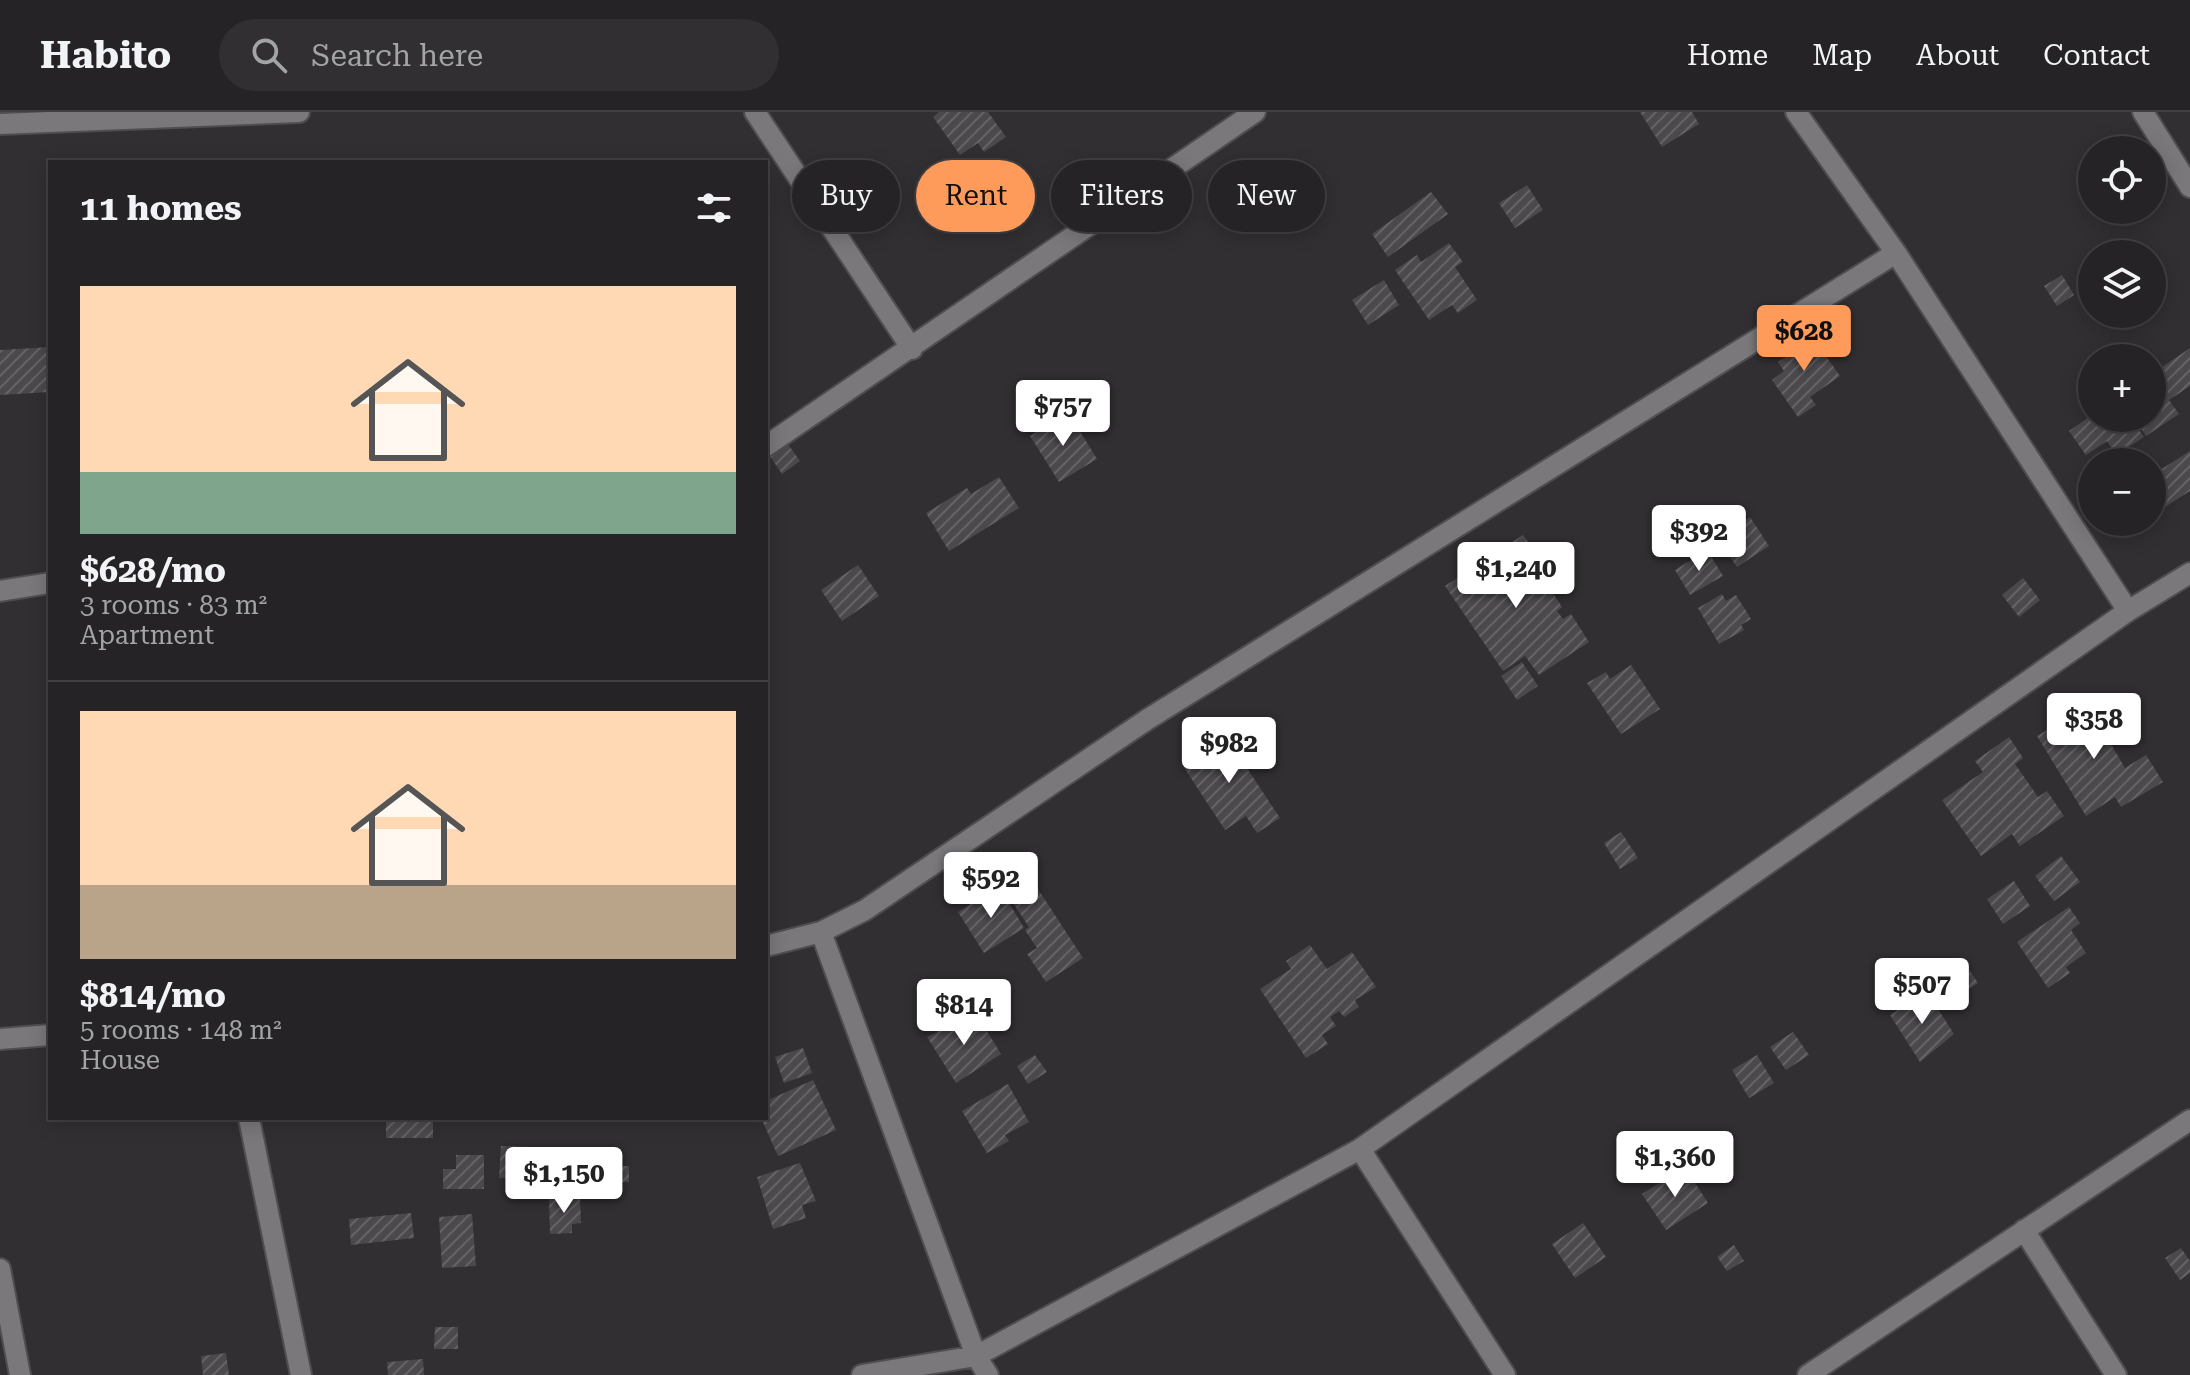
<!DOCTYPE html>
<meta charset="utf-8">
<style>
:root{--surface:#252325;--page:#312f32;--text:#f1f3f6;--muted:#a3a4a7;--line:#424042;--accent:#ff9b5a}
body{margin:0;font-family:"Roboto Serif",serif;background:var(--page);color:var(--text);height:100vh;display:flex;flex-direction:column;font-size:30px;white-space:nowrap}
*{box-sizing:border-box;margin:0}
p{font-size:26px;color:var(--muted)}
.icon{flex:none;width:44px;height:44px;fill:none;stroke:currentColor;stroke-width:2;stroke-linecap:round;stroke-linejoin:round}
.map{position:relative;flex:1;overflow:hidden}
.side{position:absolute;left:48px;top:48px;width:720px;height:960px;display:flex;flex-direction:column;background:var(--surface);border-radius:0px;box-shadow:0 4px 20px #0003,0 0 0 2px var(--line)}
.side>*{flex:none}
.top-card{position:absolute;left:792px;top:48px;width:760px;height:72px;display:flex;gap:16px}
.controls{position:absolute;left:2078px;top:24px;display:grid;gap:16px}
.controls a{display:grid;place-items:center;width:88px;height:88px;border-radius:50%;background:var(--surface);box-shadow:0 4px 20px #0003,0 0 0 2px var(--line);font-size:40px}
.price{position:absolute;translate:-50% -68px;padding:0 18px;border-radius:8px;background:#fff;color:#222;font-size:26px;line-height:52px;filter:drop-shadow(0 2px 4px #0008)}
.price::after{content:'';position:absolute;left:50%;top:48px;width:24px;height:18px;margin-left:-12px;background:inherit;clip-path:polygon(0 0,100% 0,50% 100%)}
.price.active{background:var(--accent);color:#111}
ul{padding:0;list-style:none}
li{display:grid;align-content:center;gap:16px;height:424px;padding:0 32px}
li+li{border-top:2px solid var(--line)}
li span{display:grid;place-items:center;height:248px;border-radius:0px;color:#555}
li>.icon{margin-inline-start:auto}
span .icon{width:144px;height:144px;fill:#fffc;stroke-width:1}
li b{font-size:34px}
h2{display:flex;justify-content:space-between;align-items:center;height:96px;padding:0 32px;font-size:34px}
.chip{padding:0 28px;border-radius:36px;background:var(--surface);box-shadow:0 4px 20px #0003,0 0 0 2px var(--line);font-size:28px;line-height:72px}
.chip.active{background:var(--accent);color:#111}
header{display:flex;align-items:center;gap:48px;box-sizing:border-box;height:112px;padding:0 40px;background:var(--surface);border-bottom:2px solid var(--line)}
header strong{font-size:38px}
nav{display:flex;gap:44px;margin-inline-start:auto;font-size:28px}
.search{width:560px;height:72px;background:var(--page);display:flex;align-items:center;gap:20px;box-sizing:border-box;padding:0 28px;border-radius:44px;color:var(--muted);font-size:30px}
.map>svg:first-child{display:block}
.building{fill:url(#building-hatch)}
.lines{fill:none;stroke-linecap:round;stroke-linejoin:round}
.minor-casing{stroke:#4f4d4f;stroke-width:24}
.minor{stroke:#7a787b;stroke-width:20}
</style>
<header>
<strong>Habito</strong>
<div class="search"><svg class="icon" aria-label="search" viewBox="0 0 24 24"><circle cx="10" cy="10" r="6"/><path d="M15 15l6 6"/></svg>Search here</div>
<nav><a>Home</a><a>Map</a><a>About</a><a>Contact</a></nav>
</header>
<div class="map">
<svg width="2190" height="1263" viewBox="0 0 2190 1263">
<defs>
<pattern id="building-hatch" width="6" height="6" patternUnits="userSpaceOnUse" patternTransform="scale(2)"><rect width="6" height="6" fill="#4b494c"/><path d="M-1 1l2-2M0 6l6-6M5 7l2-2" fill="none" stroke="#656366"/></pattern>
</defs>
<rect width="100%" height="100%" fill="#312f31"/>
<path class="building" d="M 939,0 L 988,0 L 1006,25 L 984,40 L 978,31 L 960,43 L 933,5 Z
M 1640,0 L 1692,0 L 1699,12 L 1662,35 Z
M 1527,73 L 1543,98 L 1515,116 L 1499,91 Z
M 1431,80 L 1448,102 L 1388,145 L 1372,122 Z
M 1449,131 L 1463,150 L 1455,155 L 1477,188 L 1458,201 L 1452,193 L 1429,208 L 1395,158 L 1417,143 L 1421,150 Z
M 2062,163 L 2074,183 L 2057,194 L 2044,174 Z
M 1384,168 L 1399,193 L 1368,213 L 1352,188 Z
M 1807,217 L 1840,264 L 1810,285 L 1816,293 L 1798,305 L 1772,268 L 1784,259 L 1778,250 L 1793,240 L 1787,231 Z
M 50,235 L 50,280 L 0,283 L 0,238 Z
M 2190,236 L 2190,274 L 2169,288 L 2179,302 L 2146,324 L 2134,306 L 2152,306 L 2152,262 Z
M 2092,303 L 2131,306 L 2144,325 L 2116,343 L 2107,329 L 2086,343 L 2069,319 Z
M 1062,304 L 1066,312 L 1073,308 L 1097,347 L 1059,370 L 1030,324 Z
M 787,331 L 800,349 L 782,362 L 769,343 Z
M 2190,339 L 2190,379 L 2154,402 L 2152,363 Z
M 999,365 L 1019,396 L 949,439 L 926,401 L 967,376 L 971,382 Z
M 1750,405 L 1769,434 L 1737,455 L 1717,427 Z
M 1523,423 L 1544,452 L 1536,457 L 1542,467 L 1538,470 L 1547,483 L 1552,480 L 1562,495 L 1557,499 L 1563,507 L 1571,502 L 1589,530 L 1539,563 L 1525,544 L 1503,559 L 1445,474 Z
M 1707,438 L 1723,464 L 1690,483 L 1675,458 Z
M 858,453 L 879,484 L 842,509 L 821,478 Z
M 2023,466 L 2040,488 L 2019,505 L 2002,483 Z
M 1722,482 L 1726,489 L 1736,483 L 1751,507 L 1741,513 L 1744,518 L 1719,532 L 1698,496 Z
M 1522,550 L 1538,574 L 1517,588 L 1501,564 Z
M 1631,553 L 1660,597 L 1621,622 L 1587,571 L 1606,560 L 1610,567 Z
M 2095,590 L 2105,606 L 2098,610 L 2125,656 L 2146,643 L 2163,670 L 2121,695 L 2115,685 L 2086,704 L 2037,624 L 2059,611 L 2054,603 L 2074,591 L 2079,599 Z
M 1221,617 L 1280,706 L 1257,721 L 1246,704 L 1225,718 L 1181,651 L 1202,638 L 1199,633 Z
M 2009,625 L 2023,646 L 2015,652 L 2038,685 L 2047,679 L 2064,704 L 2020,734 L 2012,722 L 1981,744 L 1942,688 L 1983,660 L 1975,649 Z
M 1621,720 L 1638,746 L 1620,757 L 1604,731 Z
M 2061,744 L 2080,770 L 2054,789 L 2035,764 Z
M 1017,763 L 1027,780 L 1036,774 L 1083,846 L 1046,870 L 1027,842 L 1037,836 L 1025,818 L 1029,815 L 1001,773 Z
M 2014,769 L 2030,794 L 2003,812 L 1987,787 Z
M 999,774 L 1024,816 L 984,841 L 958,800 Z
M 2069,795 L 2080,811 L 2071,818 L 2086,841 L 2066,855 L 2070,861 L 2048,876 L 2017,830 Z
M 1310,833 L 1327,857 L 1352,840 L 1376,875 L 1355,888 L 1359,895 L 1344,905 L 1339,899 L 1330,905 L 1336,914 L 1322,923 L 1328,932 L 1306,946 L 1260,877 L 1291,857 L 1286,849 Z
M 1968,856 L 1978,871 L 1950,890 L 1939,876 Z
M 1927,880 L 1954,922 L 1920,950 L 1890,903 Z
M 975,900 L 1001,942 L 956,971 L 927,925 Z
M 1793,920 L 1809,943 L 1786,958 L 1770,935 Z
M 803,936 L 812,961 L 784,971 L 775,945 Z
M 1035,943 L 1047,960 L 1028,972 L 1017,954 Z
M 1757,943 L 1774,971 L 1749,986 L 1732,958 Z
M 813,968 L 836,1018 L 778,1044 L 761,1006 L 766,1006 L 766,989 Z
M 1008,972 L 1029,1010 L 1005,1023 L 1009,1029 L 987,1041 L 962,999 Z
M 386,1006 L 433,1006 L 433,1026 L 386,1026 Z
M 1662,1021 L 1672,1038 L 1638,1058 L 1628,1041 Z
M 501,1034 L 566,1036 L 565,1068 L 548,1067 L 548,1078 L 512,1076 L 512,1066 L 499,1066 Z
M 456,1043 L 484,1043 L 484,1077 L 443,1077 L 443,1057 L 456,1057 Z
M 800,1051 L 816,1089 L 802,1093 L 806,1106 L 773,1117 L 757,1065 Z
M 609,1054 L 629,1054 L 629,1070 L 609,1070 Z
M 1678,1059 L 1683,1067 L 1690,1063 L 1708,1091 L 1666,1118 L 1642,1082 Z
M 580,1086 L 581,1111 L 572,1112 L 572,1121 L 550,1122 L 549,1087 Z
M 411,1101 L 414,1126 L 351,1133 L 349,1107 Z
M 472,1102 L 476,1154 L 442,1156 L 439,1105 Z
M 1583,1111 L 1606,1145 L 1575,1166 L 1552,1132 Z
M 1734,1133 L 1744,1149 L 1727,1159 L 1717,1145 Z
M 2181,1136 L 2190,1149 L 2190,1161 L 2180,1168 L 2165,1146 Z
M 435,1215 L 458,1215 L 458,1237 L 434,1237 Z
M 226,1241 L 229,1263 L 203,1263 L 201,1244 Z
M 423,1247 L 424,1263 L 388,1263 L 387,1250 Z"/>
<g class="lines">
<defs>
<path id="minor" d="M 755,0 L 912,237
M 1796,0 L 1896,141 L 2128,499
M 2143,0 L 2190,75
M 0,12 L 299,0
M 766,334 L 1255,0
M 0,479 L 50,471
M 821,820 L 976,1244 L 988,1263
M 766,834 L 821,820 L 865,798 L 1148,607 L 1896,141
M 0,927 L 50,923
M 249,1006 L 301,1263
M 1360,1037 L 1505,1263
M 2024,1118 L 2116,1263
M 0,1157 L 20,1263
M 862,1263 L 976,1244 L 1360,1037 L 2128,499 L 2190,461
M 1808,1263 L 2190,1008"/>
</defs>
<use href="#minor" class="minor-casing"/>
<use href="#minor" class="minor"/>
</g>
</svg>
<div class="controls">
<a><svg class="icon" aria-label="locate" viewBox="0 0 24 24"><circle cx="12" cy="12" r="6"/><path d="M12 2v4M12 18v4M2 12h4M18 12h4"/></svg></a>
<a><svg class="icon" aria-label="layers" viewBox="0 0 24 24"><path d="M12 4l9 5-9 5-9-5zM3 14l9 5 9-5"/></svg></a>
<a>+</a>
<a>−</a>
</div>
<b class="price active" style="left:1804px;top:261px">$628</b>
<b class="price" style="left:1063px;top:336px">$757</b>
<b class="price" style="left:1699px;top:461px">$392</b>
<b class="price" style="left:1516px;top:498px">$1,240</b>
<b class="price" style="left:2094px;top:649px">$358</b>
<b class="price" style="left:1229px;top:673px">$982</b>
<b class="price" style="left:991px;top:808px">$592</b>
<b class="price" style="left:1922px;top:914px">$507</b>
<b class="price" style="left:964px;top:935px">$814</b>
<b class="price" style="left:1675px;top:1087px">$1,360</b>
<b class="price" style="left:564px;top:1103px">$1,150</b>
<div class="top-card">
<a class="chip">Buy</a>
<a class="chip active">Rent</a>
<a class="chip">Filters</a>
<a class="chip">New</a>
</div>
<section class="side">
<h2>11 homes<svg class="icon" aria-label="filters" viewBox="0 0 24 24"><path d="M4 7h16M4 17h16"/><circle cx="9" cy="7" r="2"/><circle cx="15" cy="17" r="2"/></svg></h2>
<ul>
<li><span style="background:linear-gradient(#ffd9b3 75%,#7fa58c 0)"><svg class="icon" aria-label="home" viewBox="0 0 24 24"><path d="M3 11l9-7 9 7M6 9v11h12V9"/></svg></span><div><b>$628/mo</b><p>3 rooms · 83 m²</p><p>Apartment</p></div></li>
<li><span style="background:linear-gradient(#ffd9b3 70%,#b9a48a 0)"><svg class="icon" aria-label="home" viewBox="0 0 24 24"><path d="M3 11l9-7 9 7M6 9v11h12V9"/></svg></span><div><b>$814/mo</b><p>5 rooms · 148 m²</p><p>House</p></div></li>
</ul>
</section>
</div>
